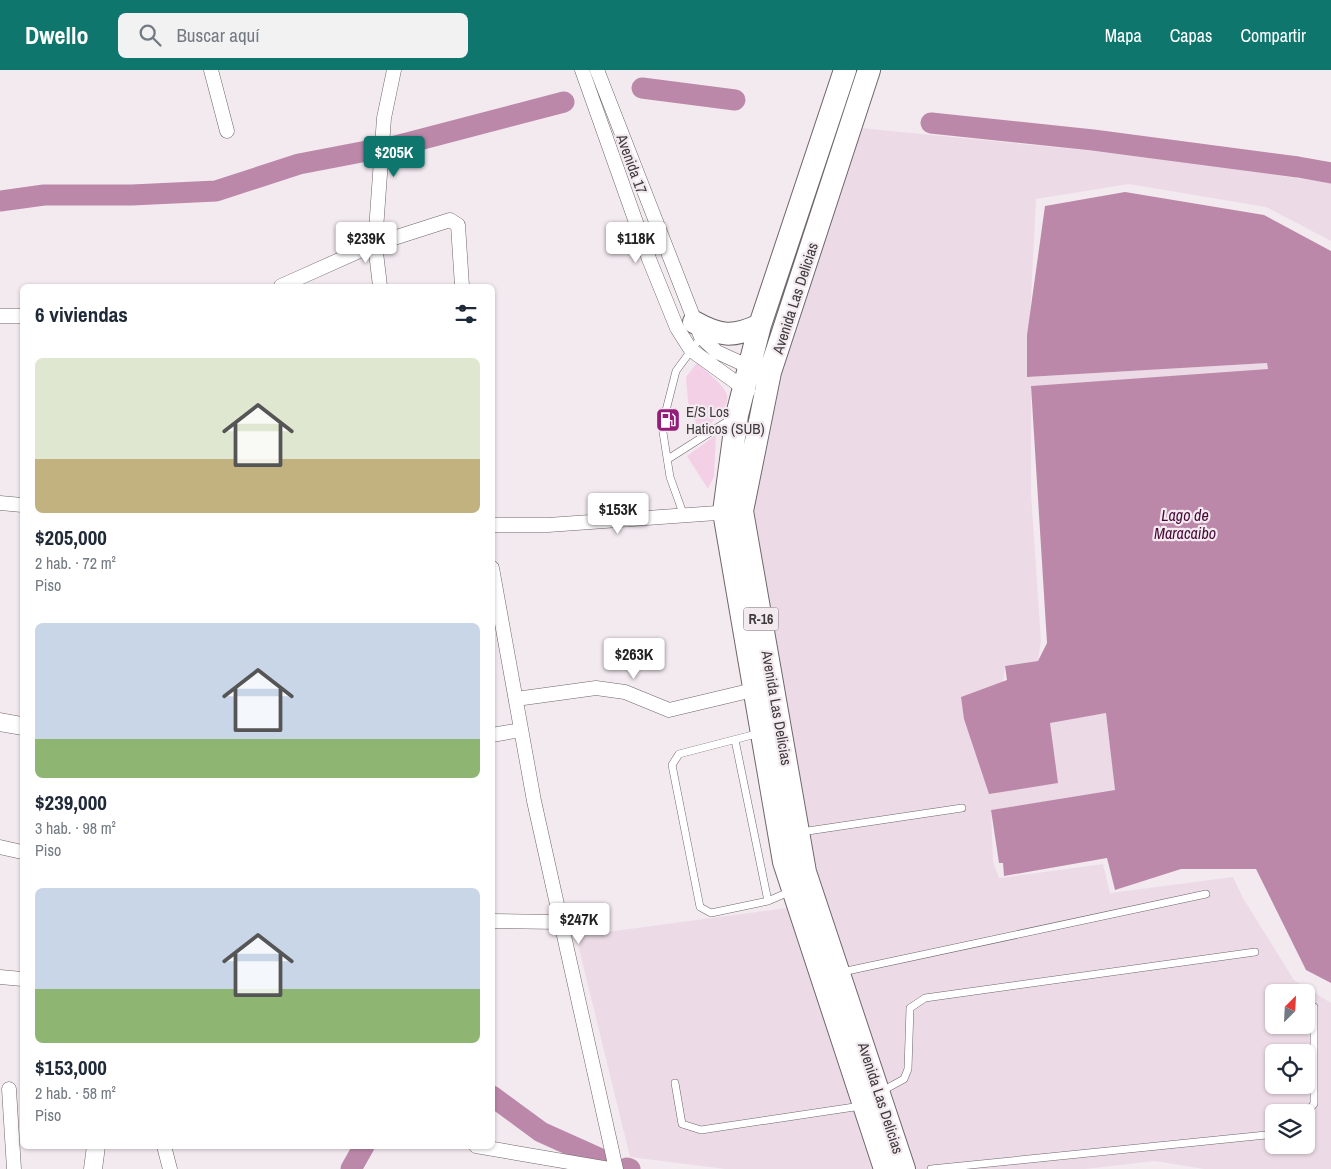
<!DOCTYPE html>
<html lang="es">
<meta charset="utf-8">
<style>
:root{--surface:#fff;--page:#f2f2f3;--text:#1f2937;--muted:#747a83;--accent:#0f766e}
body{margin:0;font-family:"Archivo Narrow",sans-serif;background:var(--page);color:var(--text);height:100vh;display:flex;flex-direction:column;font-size:19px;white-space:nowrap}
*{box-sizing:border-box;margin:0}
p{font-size:16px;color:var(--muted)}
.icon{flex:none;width:28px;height:28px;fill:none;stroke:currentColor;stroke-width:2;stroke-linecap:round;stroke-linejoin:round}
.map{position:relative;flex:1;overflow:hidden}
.sheet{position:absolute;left:20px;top:214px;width:475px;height:865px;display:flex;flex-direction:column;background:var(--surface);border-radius:8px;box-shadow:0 1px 4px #0004}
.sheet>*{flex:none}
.needle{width:32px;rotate:24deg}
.controls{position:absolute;left:1265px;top:914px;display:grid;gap:10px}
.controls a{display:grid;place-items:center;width:50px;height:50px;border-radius:8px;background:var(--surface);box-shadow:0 1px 4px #0004;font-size:25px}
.price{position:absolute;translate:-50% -42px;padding:0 11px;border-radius:5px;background:#fff;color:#222;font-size:16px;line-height:32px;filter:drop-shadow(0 1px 2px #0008)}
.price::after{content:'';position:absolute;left:50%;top:30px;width:15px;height:11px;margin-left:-8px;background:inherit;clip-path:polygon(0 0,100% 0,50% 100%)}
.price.on{background:var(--accent);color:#fff}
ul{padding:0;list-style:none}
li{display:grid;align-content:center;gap:10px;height:265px;padding:0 15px}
li span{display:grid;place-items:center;height:155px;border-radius:8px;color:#555}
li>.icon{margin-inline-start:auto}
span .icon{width:90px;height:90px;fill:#fffc;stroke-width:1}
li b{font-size:21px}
h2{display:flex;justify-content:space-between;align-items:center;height:60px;padding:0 15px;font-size:21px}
header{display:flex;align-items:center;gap:30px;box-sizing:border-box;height:70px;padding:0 25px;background:var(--accent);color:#fff}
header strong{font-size:24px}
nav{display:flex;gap:28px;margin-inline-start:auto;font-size:18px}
.search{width:350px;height:45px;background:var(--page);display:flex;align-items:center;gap:12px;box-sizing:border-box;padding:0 18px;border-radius:8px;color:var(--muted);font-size:19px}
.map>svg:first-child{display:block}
.built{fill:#ecdbe6;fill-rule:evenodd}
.green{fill:#f4d0e7}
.water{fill:#bc88aa}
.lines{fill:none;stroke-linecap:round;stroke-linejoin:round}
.river{stroke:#bc88aa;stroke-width:21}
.service-casing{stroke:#6e666b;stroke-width:8}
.minor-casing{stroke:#6e666b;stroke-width:15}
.tertiary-casing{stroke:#6e666b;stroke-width:19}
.primary-casing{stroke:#6e666b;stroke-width:24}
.service{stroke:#fff;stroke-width:7}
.minor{stroke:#fff;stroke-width:14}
.tertiary{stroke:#fff;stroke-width:18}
.primary{stroke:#fff;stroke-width:22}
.labels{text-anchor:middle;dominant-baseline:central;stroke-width:4.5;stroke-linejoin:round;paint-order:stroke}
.shield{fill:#f3eaf0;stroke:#757073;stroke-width:1}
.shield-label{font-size:14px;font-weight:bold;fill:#3f3b3d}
.street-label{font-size:15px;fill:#3f3b3d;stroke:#f3eaf0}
.poi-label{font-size:15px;fill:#3f3b3d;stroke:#f3eaf0;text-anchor:start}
.water-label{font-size:16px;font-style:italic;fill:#480939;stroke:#f3eaf0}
</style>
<header>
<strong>Dwello</strong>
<div class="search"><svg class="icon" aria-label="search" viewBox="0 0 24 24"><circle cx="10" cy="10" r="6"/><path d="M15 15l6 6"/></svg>Buscar aquí</div>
<nav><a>Mapa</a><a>Capas</a><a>Compartir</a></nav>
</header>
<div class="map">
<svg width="1331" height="1099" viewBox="0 0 1331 1099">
<rect width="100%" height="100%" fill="#f3eaf0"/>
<path class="built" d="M 861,58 L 1143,86 L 1331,113 L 1331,171 L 1266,137 L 1129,114 L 1036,129 L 1027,307 L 1267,293 L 1268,300 L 1031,316 L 1031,424 L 1041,571 L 1038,591 L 1005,596 L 1003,612 L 961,627 L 1050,652 L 1106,643 L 1115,721 L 991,740 L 993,791 L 999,808 L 1103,794 L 1110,823 L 1233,807 L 1243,828 L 1294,910 L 1331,933 L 1331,1099 L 1204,1099 L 1155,1091 L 1085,1099 L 915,1099 L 893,1027 L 818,818 L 751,447 L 777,314 ZM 1274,922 L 1306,922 L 1306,955 L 1274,955 ZM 1274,982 L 1306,982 L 1306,1015 L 1274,1015 ZM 1274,1042 L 1306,1042 L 1306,1075 L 1274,1075 Z
M 787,838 L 872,1099 L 725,1099 L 630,1087 L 576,866 Z"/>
<path class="green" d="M 697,293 C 736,327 738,327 700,364 L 688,332 L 686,307 Z
M 716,365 L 714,406 L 708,419 L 687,386 Z"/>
<path class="water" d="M 1125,122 L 1264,145 L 1331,181 L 1331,913 L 1306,900 L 1256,799 L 1181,799 L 1115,820 L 1107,788 L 1004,806 L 1003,793 L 999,793 L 991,740 L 1115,720 L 1106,643 L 1050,653 L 1058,713 L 989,724 L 964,649 L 961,627 L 1007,610 L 1005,596 L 1038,591 L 1047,573 L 1031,316 L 1268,299 L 1267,293 L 1027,307 L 1027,265 L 1045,136 Z"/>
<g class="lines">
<path class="river" d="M 642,18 L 735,30
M 931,53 L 1093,70 L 1298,97 L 1331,103
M 392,77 L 564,32
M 0,131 L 44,125 L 132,125 L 216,121 L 299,94 L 372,80
M 492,1026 L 541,1062 L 610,1093
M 627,1098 L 630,1099
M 351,1099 L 364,1076"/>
<defs>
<path id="service" d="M 668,389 L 731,349
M 684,446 L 670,407 L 662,356 L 676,301 L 701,267
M 760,663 L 679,684 L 672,695 L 700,837 L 711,843 L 768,831 L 791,821
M 735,670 L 768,831
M 801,762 L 962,738
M 842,902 L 1206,824
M 675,1013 L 682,1054 L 701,1060 L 861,1036
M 882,1021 L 904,1009 L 908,999 L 910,938 L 925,928 L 1255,882
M 1306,1043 L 1314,1034 L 1314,937
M 931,1099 L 1266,1065 L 1274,1062"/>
<path id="minor" d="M 211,0 L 227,61
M 582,0 L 649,189 L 677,258 L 691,280 L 748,321
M 597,0 L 701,267 L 717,282 L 754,299
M 281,216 L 375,174 L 450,150 L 458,155 L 462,216
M 380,216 L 375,174 L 384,48 L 394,0
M 0,246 L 22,246
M 0,433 L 22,435
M 492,455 L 548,455 L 731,442
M 492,498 L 534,731 L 616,1099
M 516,629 L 596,618 L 625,622 L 669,640 L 753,620
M 492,665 L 521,660
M 0,777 L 22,782
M 492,851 L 559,852
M 0,907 L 22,909
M 9,1019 L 14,1099
M 164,1076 L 170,1099
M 476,1076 L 609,1099"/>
<path id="tertiary" d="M 0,652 L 22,656
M 93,1099 L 96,1076"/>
<path id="primary" d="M 845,0 L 760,255 L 737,345 L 724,442 L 784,792 L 885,1099
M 869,0 L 770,302 L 742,441 L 805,802 L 904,1099
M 694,252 C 719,266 733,268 760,255"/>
</defs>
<use href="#service" class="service-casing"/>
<use href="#minor" class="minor-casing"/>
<use href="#tertiary" class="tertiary-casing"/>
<use href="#primary" class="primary-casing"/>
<use href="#service" class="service"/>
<use href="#minor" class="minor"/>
<use href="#tertiary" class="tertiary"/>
<use href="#primary" class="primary"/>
</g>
<defs>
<symbol id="fuel-square" viewBox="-11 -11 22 22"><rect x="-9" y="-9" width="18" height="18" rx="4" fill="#951d79" stroke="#f3eaf0"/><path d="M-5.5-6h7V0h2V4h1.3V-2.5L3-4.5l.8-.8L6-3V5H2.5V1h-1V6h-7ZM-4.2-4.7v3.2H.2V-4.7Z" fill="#fff"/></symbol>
</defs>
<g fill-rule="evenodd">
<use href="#fuel-square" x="654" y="336" width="28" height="28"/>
</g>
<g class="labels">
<rect class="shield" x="743.5" y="537.5" width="35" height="23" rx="4"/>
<g class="shield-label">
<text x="761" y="549">R-16</text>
</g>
<g class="street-label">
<text transform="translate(632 94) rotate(70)">Avenida 17</text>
<text transform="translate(795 228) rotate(-72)">Avenida Las Delicias</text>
<text transform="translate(777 638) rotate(80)">Avenida Las Delicias</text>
<text transform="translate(881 1028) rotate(72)">Avenida Las Delicias</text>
</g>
<g class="poi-label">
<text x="686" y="341">E/S Los<tspan x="686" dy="17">Haticos (SUB)</tspan></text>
</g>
<g class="water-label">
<text x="1185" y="445">Lago de<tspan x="1185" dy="18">Maracaibo</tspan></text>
</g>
</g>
</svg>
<div class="controls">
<a><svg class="needle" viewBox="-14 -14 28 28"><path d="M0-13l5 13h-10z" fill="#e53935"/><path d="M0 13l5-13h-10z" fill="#747a83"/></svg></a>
<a><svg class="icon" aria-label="locate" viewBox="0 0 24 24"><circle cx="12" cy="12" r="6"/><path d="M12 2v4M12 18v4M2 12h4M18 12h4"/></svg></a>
<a><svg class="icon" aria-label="layers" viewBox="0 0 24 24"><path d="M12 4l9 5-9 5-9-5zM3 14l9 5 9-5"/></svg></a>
</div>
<b class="price on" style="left:394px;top:108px">$205K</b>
<b class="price" style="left:366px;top:194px">$239K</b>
<b class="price" style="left:636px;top:194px">$118K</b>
<b class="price" style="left:618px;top:465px">$153K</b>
<b class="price" style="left:634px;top:610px">$263K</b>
<b class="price" style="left:579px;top:875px">$247K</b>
<section class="sheet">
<h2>6 viviendas<svg class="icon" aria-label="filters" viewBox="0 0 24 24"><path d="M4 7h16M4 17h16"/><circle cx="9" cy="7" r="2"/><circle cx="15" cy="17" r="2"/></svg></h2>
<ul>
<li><span style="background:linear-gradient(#dfe7d0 65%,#c2b280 0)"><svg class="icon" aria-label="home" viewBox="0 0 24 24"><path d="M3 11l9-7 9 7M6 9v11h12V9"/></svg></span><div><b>$205,000</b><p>2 hab. · 72 m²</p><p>Piso</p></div></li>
<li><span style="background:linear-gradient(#c9d6e8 75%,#8fb573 0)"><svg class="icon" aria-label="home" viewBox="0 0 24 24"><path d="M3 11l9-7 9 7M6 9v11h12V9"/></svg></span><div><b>$239,000</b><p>3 hab. · 98 m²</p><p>Piso</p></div></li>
<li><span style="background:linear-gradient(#c9d6e8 65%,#8fb573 0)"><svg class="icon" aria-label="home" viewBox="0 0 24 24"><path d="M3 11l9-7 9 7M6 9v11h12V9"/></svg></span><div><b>$153,000</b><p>2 hab. · 58 m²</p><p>Piso</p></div></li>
</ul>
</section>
</div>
